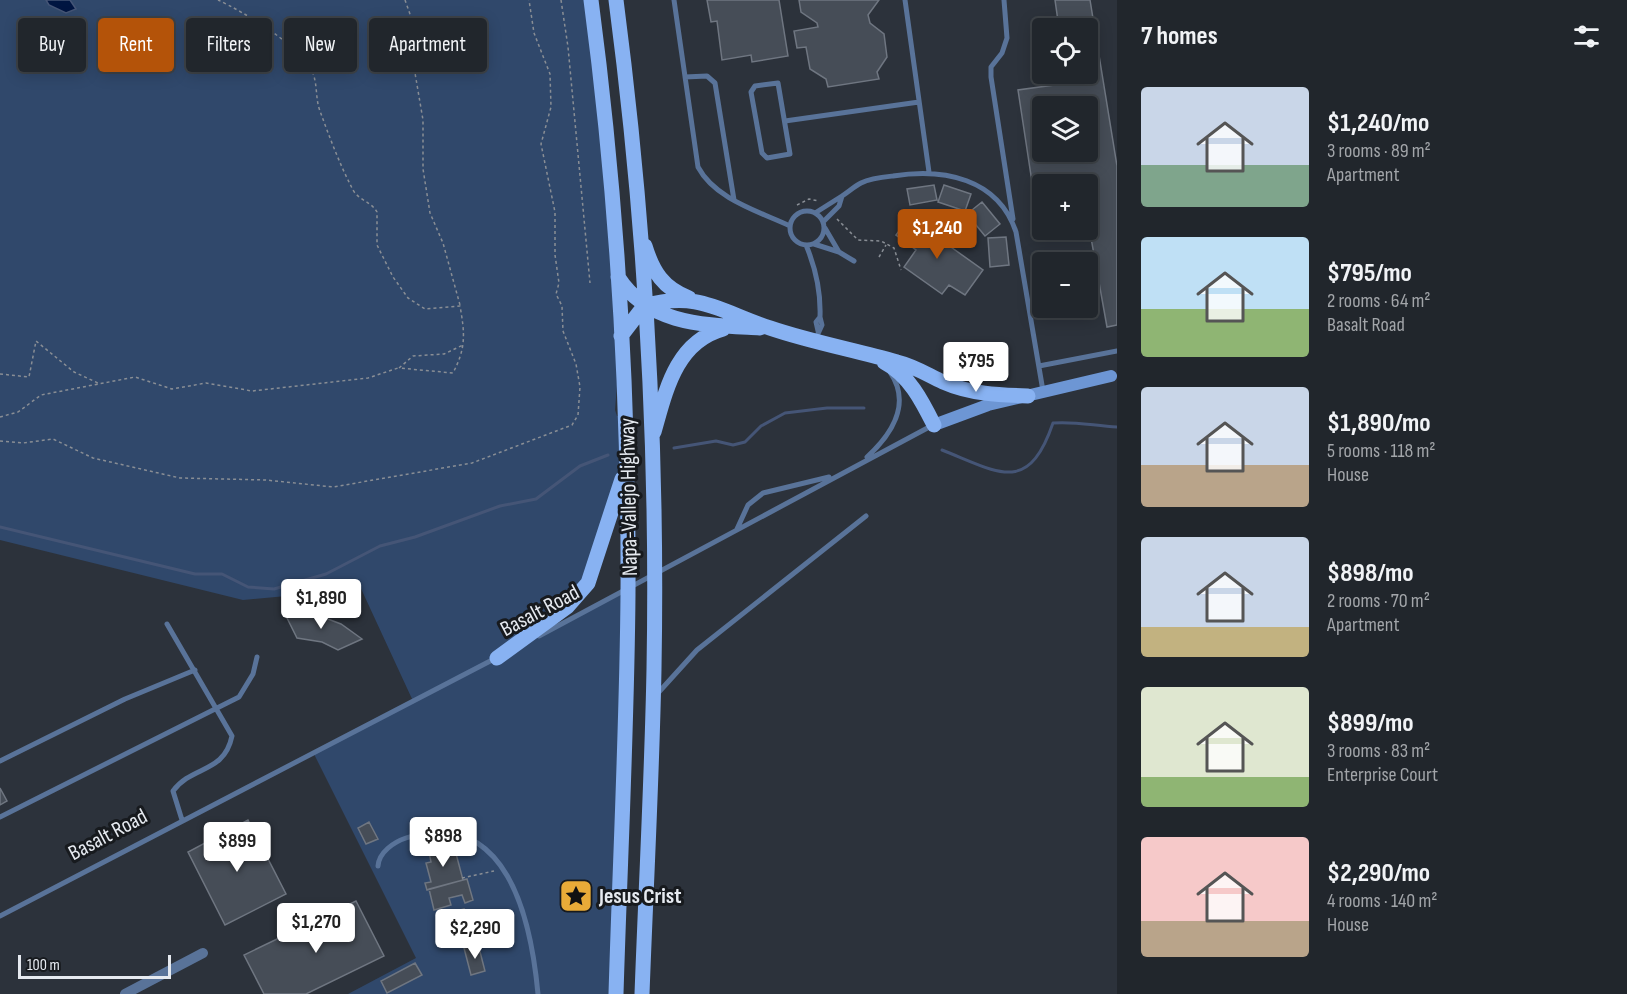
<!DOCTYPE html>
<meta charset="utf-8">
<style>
:root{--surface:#21262c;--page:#2d3238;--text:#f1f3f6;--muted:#a2a5a9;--line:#3e4348;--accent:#b45309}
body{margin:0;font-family:"Sofia Sans Condensed",sans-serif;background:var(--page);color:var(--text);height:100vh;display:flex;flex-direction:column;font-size:22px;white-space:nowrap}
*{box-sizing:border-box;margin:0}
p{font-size:20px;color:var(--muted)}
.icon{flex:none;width:33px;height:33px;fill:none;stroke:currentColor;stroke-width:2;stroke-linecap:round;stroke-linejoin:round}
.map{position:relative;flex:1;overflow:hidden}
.sheet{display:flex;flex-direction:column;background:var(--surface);width:510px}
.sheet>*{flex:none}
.hud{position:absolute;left:18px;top:18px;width:570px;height:54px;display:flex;gap:12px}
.tools{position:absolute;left:1032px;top:18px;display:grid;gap:12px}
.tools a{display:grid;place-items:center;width:66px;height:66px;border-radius:6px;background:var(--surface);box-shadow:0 3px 15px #0003,0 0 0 2px var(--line);font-size:30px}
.scale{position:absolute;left:18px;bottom:15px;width:153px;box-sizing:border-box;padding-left:6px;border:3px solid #e6eaf0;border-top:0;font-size:16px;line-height:21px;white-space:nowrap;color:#e6eaf0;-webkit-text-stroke:4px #171a1e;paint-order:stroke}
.price{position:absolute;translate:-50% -51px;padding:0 14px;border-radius:6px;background:#fff;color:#222;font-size:20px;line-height:39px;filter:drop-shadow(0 2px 3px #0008)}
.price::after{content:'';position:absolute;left:50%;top:36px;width:18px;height:14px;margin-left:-9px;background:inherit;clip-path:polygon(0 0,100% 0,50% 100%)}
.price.active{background:var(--accent);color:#fff}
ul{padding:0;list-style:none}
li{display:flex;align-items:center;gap:18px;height:150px;padding:0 24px}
li span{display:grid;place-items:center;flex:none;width:168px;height:120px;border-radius:6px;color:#555}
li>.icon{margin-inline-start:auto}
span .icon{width:72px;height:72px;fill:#fffc;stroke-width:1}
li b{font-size:26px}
h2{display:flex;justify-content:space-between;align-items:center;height:72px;padding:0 24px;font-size:26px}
.tag{padding:0 21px;border-radius:6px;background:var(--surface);box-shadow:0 3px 15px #0003,0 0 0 2px var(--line);font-size:21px;line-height:54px}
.tag.active{background:var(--accent);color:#fff}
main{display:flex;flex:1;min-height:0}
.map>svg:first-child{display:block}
.green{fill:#30486b}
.water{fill:#001541;stroke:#455576;stroke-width:1.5}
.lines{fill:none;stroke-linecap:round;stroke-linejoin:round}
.stream{stroke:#455576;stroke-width:3}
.building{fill:#464d57;stroke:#6f7681;stroke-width:1.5;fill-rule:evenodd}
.path{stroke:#898e95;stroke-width:1.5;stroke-dasharray:3 3;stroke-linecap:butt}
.lane{stroke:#597399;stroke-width:5}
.street{stroke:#597399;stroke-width:10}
.secondary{stroke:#6d96d4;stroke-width:12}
.primary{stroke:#88b2f2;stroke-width:15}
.labels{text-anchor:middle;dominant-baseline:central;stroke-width:6;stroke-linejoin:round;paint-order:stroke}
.street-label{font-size:22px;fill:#e6eaf0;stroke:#171a1e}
.poi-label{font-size:22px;font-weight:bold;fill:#e6eaf0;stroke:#171a1e;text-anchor:start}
</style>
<main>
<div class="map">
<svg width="1117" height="994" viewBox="0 0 1117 994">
<rect width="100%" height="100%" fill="#2c323b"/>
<path class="green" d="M 0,0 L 591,0 L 621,336 L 615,410 L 617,416 L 624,415 L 627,462 L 588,583 L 501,655 L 626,588 L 616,994 L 348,994 L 416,958 L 313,752 L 413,701 L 357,580 L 319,593 L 243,600 L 0,540 Z"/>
<path class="water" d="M 46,0 L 70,0 L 76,9 L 66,13 L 49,5 Z"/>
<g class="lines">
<path class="stream" d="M 674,448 L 716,441 L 733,445 L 745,442 L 761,426 L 785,413 L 827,408 L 864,408
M 942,450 C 998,472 1028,496 1053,423 C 1075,421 1095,426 1117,427
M 0,527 L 195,574 L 222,574 L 248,587 L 274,589 L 326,574 L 380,546 L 415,537 L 500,506 L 536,499 L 580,466 L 608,455"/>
</g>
<path class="building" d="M 707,0 L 779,0 L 788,56 L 752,62 L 751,55 L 722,60 L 717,21 L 711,22 Z
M 799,0 L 879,0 L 868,15 L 870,23 L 884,34 L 887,57 L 877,72 L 879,79 L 828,87 L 826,79 L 810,69 L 806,47 L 797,48 L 794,31 L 818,27 L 817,23 L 801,12 Z
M 1055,0 L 1090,0 L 1117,166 L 1117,325 L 1107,327 L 1088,221 L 1088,184 L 1042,184 L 1042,228 L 1039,228 L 1018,90 L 1054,85 L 1052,74 L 1088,74 L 1088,28 L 1059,28 ZM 1042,106 L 1088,106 L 1088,152 L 1042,152 Z
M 934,185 L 937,200 L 910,205 L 907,189 Z
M 944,185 L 971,194 L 965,211 L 938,202 Z
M 982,202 L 1000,224 L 985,236 L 967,214 Z
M 909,217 L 983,270 L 965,295 L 949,285 L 942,294 L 904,267 L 916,250 L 896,235 Z
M 1006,237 L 1009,265 L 990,267 L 988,238 Z
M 299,613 L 320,616 L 341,624 L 362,639 L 338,650 L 322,642 L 297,638 L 285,614 Z
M 0,788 L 7,801 L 0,805 Z
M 248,820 L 286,894 L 225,925 L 188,852 Z
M 369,822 L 378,839 L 366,844 L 358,828 Z
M 454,846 L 463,880 L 427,890 L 425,883 L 431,882 L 426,863 L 431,862 L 429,852 Z
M 467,879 L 473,900 L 465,903 L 462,895 L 449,898 L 451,905 L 434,910 L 429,889 Z
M 356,901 L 384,956 L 306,994 L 264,994 L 244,955 Z
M 464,909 L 464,912 L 471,910 L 473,919 L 469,920 L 472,932 L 454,937 L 448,913 Z
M 478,944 L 485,971 L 471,975 L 464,948 Z
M 415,963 L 422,975 L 387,993 L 381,981 Z"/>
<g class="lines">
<path class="path" d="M 218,0 C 244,12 299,45 312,71 C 318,84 315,98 320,111 C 329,136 340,165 352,188 C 357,200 371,201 377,212 L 377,245 L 393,277 L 408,298 L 425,309 L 460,306 C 465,334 466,348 453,373 L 399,368 L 413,356 L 444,354 L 463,345
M 405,0 L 422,48 L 415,73 L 423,120 L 423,169 L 430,213 L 443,243 L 460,305
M 561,0 L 568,47 L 590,283
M 797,205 L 809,199 L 819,201
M 837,219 L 858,240 L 881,241 L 894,248 L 901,270
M 879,257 L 886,245
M 0,374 L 29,377 L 36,341 L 74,372 L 100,384
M 0,417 L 18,412 L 41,395 L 135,377 L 172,389 L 206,383 L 252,391 L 368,378 L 398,368
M 0,441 L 23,443 L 53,439 L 93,458 L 180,478 L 266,480 L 333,487 L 472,463 L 572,425 L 578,415 L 580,387 L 576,364 L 563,331 L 562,306 L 556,294 L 559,283 L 555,255 L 555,212 L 541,144 L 551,107 L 550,74 L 534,33 L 529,0
M 462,878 L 494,871"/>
<path class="lane" d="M 674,0 L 698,167 C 715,199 758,211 790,226
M 905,0 L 929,172
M 1004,0 L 1007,38 L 1002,53 L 991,67 L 991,77 L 1013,219
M 685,77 L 707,76 L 715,83 L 734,200
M 778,83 L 790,154 L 767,158 L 762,153 L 751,92 L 755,86 Z
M 785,121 L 919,102
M 842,196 C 848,192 855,186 861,183 C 871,178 883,177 893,176 C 943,168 998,178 1016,232 L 1043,391
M790 228a17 17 0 1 1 34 0a17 17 0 1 1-34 0Z
M 815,213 L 842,196 L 839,206 L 824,221
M 825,228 L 839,252
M 814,244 L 839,252 L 854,261
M 806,245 C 816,269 821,291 820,317
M 816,338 L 822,325 L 820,317 L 816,322 L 818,331
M 1039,366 L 1117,351
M 867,457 C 891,435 912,404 890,372
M 737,529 L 748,505 L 763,493 L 829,477
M 167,624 L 232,736 C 224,774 192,765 173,791 L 182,820
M 539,636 L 933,425
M 658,693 L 697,650 L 866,516
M 0,761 L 125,699 L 195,670
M 0,817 L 239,697 L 253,674 L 257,657
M 378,866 C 379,852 394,842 406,838 C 507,806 531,919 538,994
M 0,916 L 496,658"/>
<path class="street" d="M 125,994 L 203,953"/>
<path class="secondary" d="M 934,425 L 988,405 L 1111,376"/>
<path class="primary" d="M 591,0 C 617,196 629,396 628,594 C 627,727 620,861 616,994
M 616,0 C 645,221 658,447 654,669 C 652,777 646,886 642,994
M 645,246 C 653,272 663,288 689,298
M 618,277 C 649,326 708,325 760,328
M 621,336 L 644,306 C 698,290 721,312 770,328 C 811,342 855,350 897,362 C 914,366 928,375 943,382 C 970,394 999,395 1028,396
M 884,362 C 909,375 922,401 934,425
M 654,432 C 666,390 676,342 723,329
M 497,658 L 567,607 L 588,583 L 622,479"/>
</g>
<defs>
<symbol id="sight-square" viewBox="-11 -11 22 22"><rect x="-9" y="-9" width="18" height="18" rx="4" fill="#e9ab38" stroke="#171a1e"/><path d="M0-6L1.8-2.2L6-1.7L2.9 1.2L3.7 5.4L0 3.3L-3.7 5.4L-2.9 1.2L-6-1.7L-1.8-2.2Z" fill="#111"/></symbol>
</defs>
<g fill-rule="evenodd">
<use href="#sight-square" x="557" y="877" width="38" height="38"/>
</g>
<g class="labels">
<g class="street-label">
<text transform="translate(629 497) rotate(-91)">Napa-Vallejo Highway</text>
<text transform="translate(540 611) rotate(-28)">Basalt Road</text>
<text transform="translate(108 835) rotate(-28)">Basalt Road</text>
</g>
<g class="poi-label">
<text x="599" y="896">Jesus Crist</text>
</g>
</g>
</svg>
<div class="tools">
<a><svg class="icon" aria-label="locate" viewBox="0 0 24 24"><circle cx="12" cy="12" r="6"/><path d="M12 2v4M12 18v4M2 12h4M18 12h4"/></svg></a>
<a><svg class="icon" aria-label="layers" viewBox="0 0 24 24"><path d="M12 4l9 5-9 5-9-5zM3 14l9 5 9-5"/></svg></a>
<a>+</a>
<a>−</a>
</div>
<div class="scale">100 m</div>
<b class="price active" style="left:937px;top:260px">$1,240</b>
<b class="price" style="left:976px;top:393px">$795</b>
<b class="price" style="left:321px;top:630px">$1,890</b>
<b class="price" style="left:443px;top:868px">$898</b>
<b class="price" style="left:237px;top:873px">$899</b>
<b class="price" style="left:316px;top:954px">$1,270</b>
<b class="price" style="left:475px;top:960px">$2,290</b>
<div class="hud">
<a class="tag">Buy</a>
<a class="tag active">Rent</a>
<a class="tag">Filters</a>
<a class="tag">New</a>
<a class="tag">Apartment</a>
</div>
</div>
<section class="sheet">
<h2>7 homes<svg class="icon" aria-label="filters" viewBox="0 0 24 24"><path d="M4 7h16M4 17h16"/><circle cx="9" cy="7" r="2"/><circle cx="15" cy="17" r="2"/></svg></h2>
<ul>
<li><span style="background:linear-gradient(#c9d6e8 65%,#7fa58c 0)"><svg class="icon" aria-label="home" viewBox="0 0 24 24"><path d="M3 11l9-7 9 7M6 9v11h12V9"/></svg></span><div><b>$1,240/mo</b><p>3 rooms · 89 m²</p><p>Apartment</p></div></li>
<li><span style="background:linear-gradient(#bfe0f5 60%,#8fb573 0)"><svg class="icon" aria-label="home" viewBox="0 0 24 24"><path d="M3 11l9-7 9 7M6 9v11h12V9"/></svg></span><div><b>$795/mo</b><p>2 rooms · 64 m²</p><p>Basalt Road</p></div></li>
<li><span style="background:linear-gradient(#c9d6e8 65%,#b9a48a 0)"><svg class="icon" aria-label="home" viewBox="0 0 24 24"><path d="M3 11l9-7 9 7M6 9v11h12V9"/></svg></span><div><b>$1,890/mo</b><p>5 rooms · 118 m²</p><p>House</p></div></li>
<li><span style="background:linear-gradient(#c9d6e8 75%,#c2b280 0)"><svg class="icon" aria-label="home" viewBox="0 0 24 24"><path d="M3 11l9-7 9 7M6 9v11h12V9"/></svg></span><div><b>$898/mo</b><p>2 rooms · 70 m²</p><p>Apartment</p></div></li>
<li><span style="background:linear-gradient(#dfe7d0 75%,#8fb573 0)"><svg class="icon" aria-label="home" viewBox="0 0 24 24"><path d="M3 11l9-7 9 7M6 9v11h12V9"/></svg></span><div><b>$899/mo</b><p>3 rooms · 83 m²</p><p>Enterprise Court</p></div></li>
<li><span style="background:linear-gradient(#f6c9c9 70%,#b9a48a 0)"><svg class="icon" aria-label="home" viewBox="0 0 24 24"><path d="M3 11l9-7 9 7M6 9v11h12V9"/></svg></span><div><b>$2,290/mo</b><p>4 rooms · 140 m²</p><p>House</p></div></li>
</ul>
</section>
</main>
